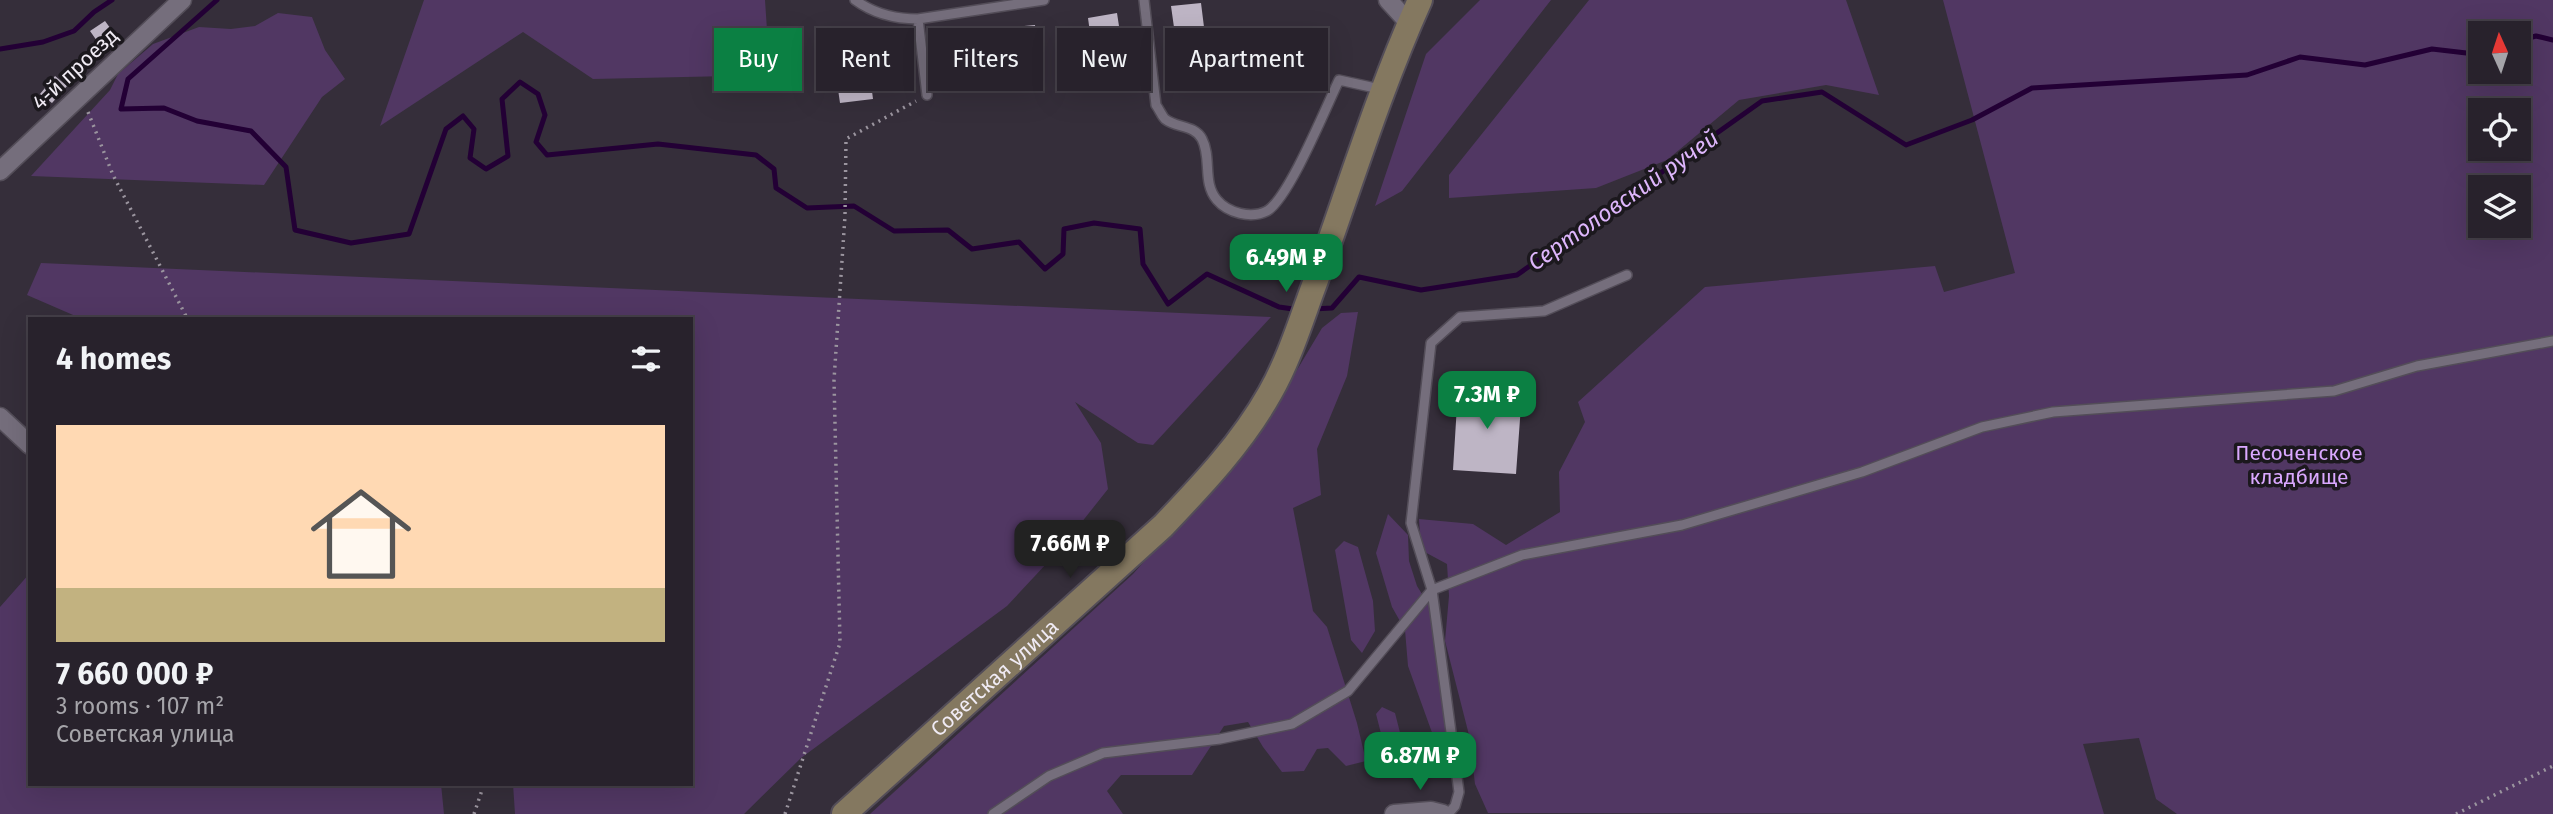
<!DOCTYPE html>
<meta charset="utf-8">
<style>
:root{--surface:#28222c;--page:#342f38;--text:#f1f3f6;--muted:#a5a4a9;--line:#443f48;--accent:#0b8043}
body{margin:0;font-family:"Fira Sans",sans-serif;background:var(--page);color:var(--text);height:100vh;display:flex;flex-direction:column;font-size:26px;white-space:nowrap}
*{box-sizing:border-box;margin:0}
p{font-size:23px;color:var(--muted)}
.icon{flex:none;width:38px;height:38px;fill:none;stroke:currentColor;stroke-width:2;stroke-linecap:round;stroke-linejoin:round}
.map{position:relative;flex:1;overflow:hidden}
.drawer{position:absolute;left:28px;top:317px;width:665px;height:469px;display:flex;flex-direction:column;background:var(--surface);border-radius:0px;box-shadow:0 7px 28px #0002,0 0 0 2px var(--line)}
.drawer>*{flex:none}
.top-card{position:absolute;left:714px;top:28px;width:665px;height:63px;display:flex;gap:14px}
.needle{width:46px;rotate:357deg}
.tools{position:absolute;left:2468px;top:21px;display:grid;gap:14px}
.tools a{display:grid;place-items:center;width:63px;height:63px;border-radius:0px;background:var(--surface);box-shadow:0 7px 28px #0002,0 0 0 2px var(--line);font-size:35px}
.price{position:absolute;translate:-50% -60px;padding:0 16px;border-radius:14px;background:var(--accent);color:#fff;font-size:23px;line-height:46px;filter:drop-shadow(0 2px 4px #0008)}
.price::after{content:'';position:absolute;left:50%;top:42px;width:21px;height:16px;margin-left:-10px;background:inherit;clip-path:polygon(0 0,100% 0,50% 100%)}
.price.on{background:#222;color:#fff}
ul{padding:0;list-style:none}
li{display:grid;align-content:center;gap:14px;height:371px;padding:0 28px}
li+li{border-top:2px solid var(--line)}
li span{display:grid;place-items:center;height:217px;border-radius:0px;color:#555}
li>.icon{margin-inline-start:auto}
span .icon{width:126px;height:126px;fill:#fffc;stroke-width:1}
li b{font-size:30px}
h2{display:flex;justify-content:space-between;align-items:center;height:84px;padding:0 28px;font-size:30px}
.pill{padding:0 24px;border-radius:0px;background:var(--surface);box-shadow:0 7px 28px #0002,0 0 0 2px var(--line);font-size:24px;line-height:63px}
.pill.on{background:var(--accent);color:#fff}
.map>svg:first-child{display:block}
.green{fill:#513763;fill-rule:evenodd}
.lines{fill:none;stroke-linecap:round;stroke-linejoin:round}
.stream{stroke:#230035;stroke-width:5}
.building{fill:#beb5c5}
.service-casing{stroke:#534d58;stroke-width:12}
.minor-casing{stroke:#534d58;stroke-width:21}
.secondary-casing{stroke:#534d58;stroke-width:28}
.path{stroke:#9b959f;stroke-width:3.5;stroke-dasharray:2 5;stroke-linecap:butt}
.service{stroke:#756e7c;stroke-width:9}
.minor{stroke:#756e7c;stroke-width:18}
.secondary{stroke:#847860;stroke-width:24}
.labels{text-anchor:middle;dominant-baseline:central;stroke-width:7;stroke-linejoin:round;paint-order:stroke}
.street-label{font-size:21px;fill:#f0ebf4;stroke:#1b181d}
.park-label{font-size:21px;fill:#daa8ff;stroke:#1b181d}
.water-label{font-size:23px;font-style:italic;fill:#deb6fc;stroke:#1b181d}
</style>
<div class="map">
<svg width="2553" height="814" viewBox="0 0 2553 814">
<rect width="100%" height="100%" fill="#352e3a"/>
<path class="green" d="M 424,0 L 765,0 L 770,75 L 593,79 L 523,32 L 380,126 Z
M 1480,0 L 1551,0 L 1402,191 L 1375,206 L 1426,54 Z
M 1589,0 L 1846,0 L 1879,95 L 1826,85 L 1739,100 L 1667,160 L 1596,188 L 1449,198 L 1449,175 Z
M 1943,0 L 2553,0 L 2553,814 L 2177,814 L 2156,799 L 2139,738 L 2083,744 L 2104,814 L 1488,813 L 1475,784 L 1469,735 L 1445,641 L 1449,596 L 1447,564 L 1421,550 L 1419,519 L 1473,524 L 1506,545 L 1560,512 L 1559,472 L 1585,422 L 1578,402 L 1705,287 L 1935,266 L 1944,292 L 2015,273 ZM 2480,33 L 2518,33 L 2518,72 L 2480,72 ZM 2480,110 L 2518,110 L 2518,149 L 2480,149 ZM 2480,187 L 2518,187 L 2518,226 L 2480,226 Z
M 278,13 L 312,17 L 325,50 L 345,79 L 322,97 L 264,185 L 31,176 L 110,90 L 118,74 L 153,44 L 199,27 L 231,29 L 255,26 Z
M 41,263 L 1271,317 L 1153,445 L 1138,443 L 1075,402 L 1101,443 L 1108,489 L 1062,547 L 1007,606 L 801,758 L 744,814 L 515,814 L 513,784 L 691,784 L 691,318 L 80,318 L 27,295 Z
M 1358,312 L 1347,376 L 1317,449 L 1321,495 L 1293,508 L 1313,611 L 1327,627 L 1357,723 L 1366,761 L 1346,766 L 1328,748 L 1317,749 L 1304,771 L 1282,772 L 1263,747 L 1248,722 L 1224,726 L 1192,775 L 1121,775 L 1107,791 L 1123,814 L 870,814 L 1133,574 L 1263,427 L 1322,328 L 1341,313 Z
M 1388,514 L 1408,535 L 1409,561 L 1417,586 L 1435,615 L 1450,752 L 1439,752 L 1408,666 L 1405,630 L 1392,607 L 1376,553 Z
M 1344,541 L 1358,547 L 1373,601 L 1375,631 L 1362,653 L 1351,640 L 1335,550 Z
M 30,573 L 30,784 L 441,784 L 444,814 L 0,814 L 0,607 Z
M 1382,707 L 1395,713 L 1407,760 L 1399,771 L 1388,761 L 1376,714 Z"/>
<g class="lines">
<path class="stream" d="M 217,0 L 128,79 L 121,109 L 164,108 L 197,121 L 251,131 L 286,167 L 295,230 L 351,243 L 409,234 L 446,129 L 463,116 L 474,129 L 470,158 L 486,169 L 508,156 L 502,99 L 520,82 L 538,94 L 545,115 L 536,142 L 547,155 L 658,144 L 756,155 L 774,169 L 776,188 L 807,208 L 854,206 L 894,231 L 948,230 L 972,249 L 1019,242 L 1045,269 L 1063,254 L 1064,229 L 1094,223 L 1140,229 L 1143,264 L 1168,304 L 1207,274 L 1279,307 L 1300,310
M 2518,41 L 2536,36 L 2553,40
M 0,49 L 43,42 L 74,31 L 94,12 L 112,0
M 1313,309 L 1332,308 L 1359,277 L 1421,290 L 1517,275 L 1762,101 L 1822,92 L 1906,145 L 1972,120 L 2032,88 L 2247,75 L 2300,57 L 2365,65 L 2432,49 L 2475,54 L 2480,52"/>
</g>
<path class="building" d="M 1201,3 L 1208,59 L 1179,63 L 1171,6 Z
M 1117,13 L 1126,72 L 1096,77 L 1088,18 Z
M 105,21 L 119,40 L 104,51 L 90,31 Z
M 1035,25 L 1040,84 L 1008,87 L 1003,28 Z
M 864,29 L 873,99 L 840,103 L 830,34 Z
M 55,76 L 67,86 L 52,103 L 40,94 Z
M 1458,389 L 1522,392 L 1516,474 L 1453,470 Z"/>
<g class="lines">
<defs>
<path id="service" d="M 855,0 C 874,14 894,19 918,19 L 1044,0
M 1144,0 L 1156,105 C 1159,109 1162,116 1165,119 C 1176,128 1195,125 1202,139 C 1212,158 1202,183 1217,200 C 1228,213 1251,219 1267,211 C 1289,198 1326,107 1339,80 L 1380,89
M 918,19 L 927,95
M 993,814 L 1049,776 L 1103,753 L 1220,739 L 1292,724 L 1348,691 L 1432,590 L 1522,555 L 1682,525 L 1862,472 L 1982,427 L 2053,412 L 2334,391 L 2417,366 L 2553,341
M 1448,814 L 1455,806 L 1459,792 L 1432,590 L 1411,523 L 1431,343 L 1460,317 L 1544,311 L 1627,275"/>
<path id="minor" d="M 1388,0 L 1409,23
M 0,171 L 182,0
M 0,417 L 30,445
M 1394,814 L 1431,811 L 1443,814"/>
<g id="secondary">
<path id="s1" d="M 844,814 L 1163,526 C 1202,485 1242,443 1270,393 C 1290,358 1302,317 1316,280 C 1350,186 1379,91 1420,0"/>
</g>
</defs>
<use href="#service" class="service-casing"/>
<use href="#minor" class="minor-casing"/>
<use href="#secondary" class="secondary-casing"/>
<path class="path" d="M 88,112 L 113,175 L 187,318
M 474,814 L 484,784
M 785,814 L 840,643 L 834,380 L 845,216 L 846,139 L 916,101
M 2456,814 L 2553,766"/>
<use href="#service" class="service"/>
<use href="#minor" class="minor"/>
<use href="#secondary" class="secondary"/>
</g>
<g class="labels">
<g class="street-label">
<text transform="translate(75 69) rotate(-43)">4-й проезд</text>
<text stroke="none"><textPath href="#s1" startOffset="203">Советская улица</textPath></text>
</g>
<g class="park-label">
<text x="2299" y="453">Песоченское<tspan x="2299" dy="24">кладбище</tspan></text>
</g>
<g class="water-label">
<text transform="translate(1623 200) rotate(-35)">Сертоловский ручей</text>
</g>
</g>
</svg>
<div class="tools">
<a><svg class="needle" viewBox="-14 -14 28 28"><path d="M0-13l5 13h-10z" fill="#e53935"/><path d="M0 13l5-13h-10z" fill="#a5a4a9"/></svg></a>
<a><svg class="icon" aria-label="locate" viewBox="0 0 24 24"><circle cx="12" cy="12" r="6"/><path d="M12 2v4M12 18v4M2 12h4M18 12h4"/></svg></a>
<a><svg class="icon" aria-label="layers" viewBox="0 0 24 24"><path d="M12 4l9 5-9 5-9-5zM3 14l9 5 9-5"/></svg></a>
</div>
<b class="price" style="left:1286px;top:294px">6.49M ₽</b>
<b class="price" style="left:1487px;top:431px">7.3M ₽</b>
<b class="price on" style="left:1070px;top:580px">7.66M ₽</b>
<b class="price" style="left:1420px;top:792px">6.87M ₽</b>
<div class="top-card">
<a class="pill on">Buy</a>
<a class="pill">Rent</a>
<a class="pill">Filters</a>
<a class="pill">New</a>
<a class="pill">Apartment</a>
</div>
<section class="drawer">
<h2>4 homes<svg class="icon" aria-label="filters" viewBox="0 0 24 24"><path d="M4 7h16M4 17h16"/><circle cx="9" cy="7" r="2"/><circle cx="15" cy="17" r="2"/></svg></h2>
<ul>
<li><span style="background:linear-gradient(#ffd9b3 75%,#c2b280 0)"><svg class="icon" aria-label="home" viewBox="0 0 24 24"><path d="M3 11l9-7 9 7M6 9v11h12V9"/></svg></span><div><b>7 660 000 ₽</b><p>3 rooms · 107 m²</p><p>Советская улица</p></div></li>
</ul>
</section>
</div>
